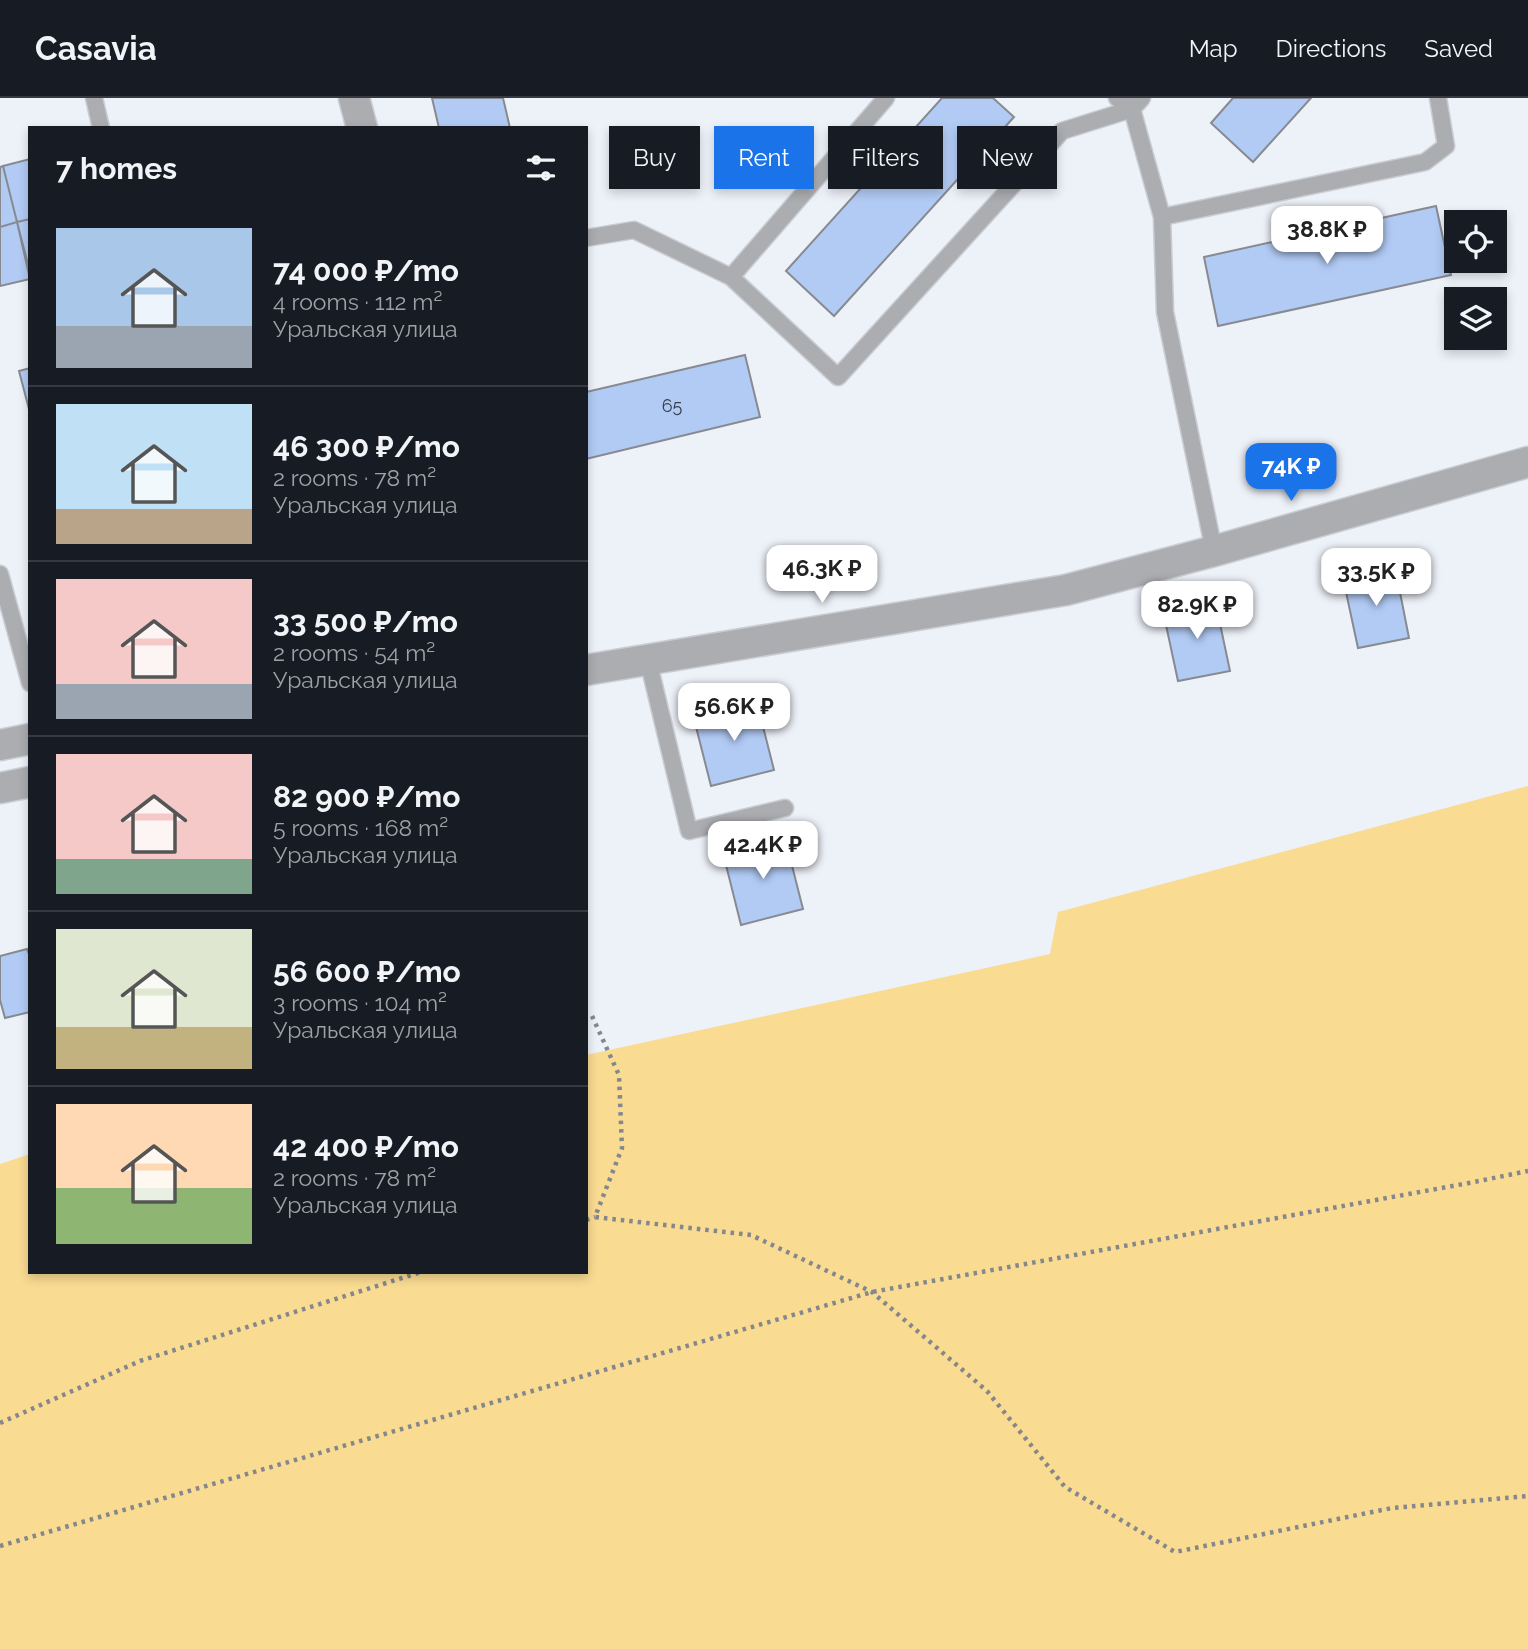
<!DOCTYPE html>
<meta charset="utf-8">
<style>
:root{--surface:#171b24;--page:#20242c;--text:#f1f3f6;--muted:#9ea1a6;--line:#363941;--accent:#1a73e8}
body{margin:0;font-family:Raleway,sans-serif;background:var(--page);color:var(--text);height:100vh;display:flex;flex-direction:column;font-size:26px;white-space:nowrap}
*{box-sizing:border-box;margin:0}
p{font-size:23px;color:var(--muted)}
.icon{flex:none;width:38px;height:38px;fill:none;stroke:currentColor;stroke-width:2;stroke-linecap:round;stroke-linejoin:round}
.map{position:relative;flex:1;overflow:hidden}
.side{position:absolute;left:28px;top:28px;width:560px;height:1148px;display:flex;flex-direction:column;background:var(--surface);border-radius:0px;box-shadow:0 4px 10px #0003}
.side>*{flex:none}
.banner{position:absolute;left:609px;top:28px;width:665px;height:63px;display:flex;gap:14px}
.buttons{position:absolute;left:1444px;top:112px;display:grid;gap:14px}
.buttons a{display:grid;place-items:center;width:63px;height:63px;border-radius:0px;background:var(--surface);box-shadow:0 4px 10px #0003;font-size:35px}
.price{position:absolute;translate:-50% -60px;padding:0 16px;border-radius:14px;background:#fff;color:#222;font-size:23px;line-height:46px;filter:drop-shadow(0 2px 4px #0008)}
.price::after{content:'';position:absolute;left:50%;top:42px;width:21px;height:16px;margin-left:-10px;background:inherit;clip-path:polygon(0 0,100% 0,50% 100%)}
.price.active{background:var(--accent);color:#fff}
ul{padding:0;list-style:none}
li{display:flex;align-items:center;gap:21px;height:175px;padding:0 28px}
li+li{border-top:2px solid var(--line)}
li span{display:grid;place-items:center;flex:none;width:196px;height:140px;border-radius:0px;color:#555}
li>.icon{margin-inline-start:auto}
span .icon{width:84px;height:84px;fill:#fffc;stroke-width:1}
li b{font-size:30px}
h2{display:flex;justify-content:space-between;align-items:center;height:84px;padding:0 28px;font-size:30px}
.tag{padding:0 24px;border-radius:0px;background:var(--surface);box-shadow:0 4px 10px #0003;font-size:24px;line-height:63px}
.tag.active{background:var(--accent);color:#fff}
header{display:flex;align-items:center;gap:42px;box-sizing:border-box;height:98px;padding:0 35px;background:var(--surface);border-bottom:2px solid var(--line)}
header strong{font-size:33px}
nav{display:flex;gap:38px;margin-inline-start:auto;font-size:24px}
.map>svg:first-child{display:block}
.green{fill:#fadb92}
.building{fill:#b2cbf5;stroke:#878a90;stroke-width:2}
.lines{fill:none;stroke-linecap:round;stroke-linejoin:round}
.lane-casing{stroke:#c9cdd3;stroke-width:19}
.street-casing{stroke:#c9cdd3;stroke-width:33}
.path{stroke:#84878b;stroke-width:4.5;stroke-dasharray:3.5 5;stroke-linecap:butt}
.lane{stroke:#abadb0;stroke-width:16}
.street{stroke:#abadb0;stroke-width:30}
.labels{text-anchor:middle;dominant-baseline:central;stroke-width:7;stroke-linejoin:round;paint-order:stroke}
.number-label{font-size:18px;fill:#373e4a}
</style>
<header>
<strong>Casavia</strong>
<nav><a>Map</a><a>Directions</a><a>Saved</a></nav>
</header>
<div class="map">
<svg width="1528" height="1551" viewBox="0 0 1528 1551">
<rect width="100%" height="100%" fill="#edf1f8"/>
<path class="green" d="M 1528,688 L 1528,1551 L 0,1551 L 0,1066 L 30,1056 L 30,1174 L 586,1174 L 586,957 L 1050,856 L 1058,814 Z"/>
<path class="building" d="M 432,0 L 503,0 L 510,30 L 439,30 Z
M 942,0 L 993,0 L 1014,19 L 834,218 L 786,173 Z
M 1233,0 L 1311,0 L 1253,64 L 1211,25 Z
M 30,61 L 30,121 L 17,124 L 3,68 Z
M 3,68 L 17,124 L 0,129 L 0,69 Z
M 1436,108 L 1451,177 L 1218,228 L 1204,159 Z
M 30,121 L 30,174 L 17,124 Z
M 17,124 L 30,181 L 0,188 L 0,129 Z
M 745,257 L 760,319 L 586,361 L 586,294 Z
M 30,270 L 30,315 L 19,273 Z
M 1395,469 L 1409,540 L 1358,550 L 1343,480 Z
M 1215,502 L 1230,573 L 1178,583 L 1163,513 Z
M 756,601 L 774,672 L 711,688 L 693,617 Z
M 785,740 L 803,811 L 741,827 L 723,755 Z
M 27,851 L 30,859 L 30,914 L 5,920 L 0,902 L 0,858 Z"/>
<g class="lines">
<defs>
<path id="lane" d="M 94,0 L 101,30
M 1117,0 L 1132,11 L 1142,0
M 1162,119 L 1165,214 L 1214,453
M 586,140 L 634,132 L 731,179 L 886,0
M 731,179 L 838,279 L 1062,33 L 1132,11 L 1162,119 L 1425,64 L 1446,48 L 1438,0
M 0,476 L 30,585
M 648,562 L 689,733 L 785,710"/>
<path id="street" d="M 354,0 L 362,30
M 586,572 L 1066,492 L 1214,453 L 1528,364
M 0,647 L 30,641
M 0,690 L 30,684"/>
</defs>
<use href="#lane" class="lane-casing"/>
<use href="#street" class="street-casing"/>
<path class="path" d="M 592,918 L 619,977 L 622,1050 L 595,1119 L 751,1137 L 872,1194 L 987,1293 L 1065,1389 L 1175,1454 L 1392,1410 L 1528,1398
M 586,1122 L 595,1119
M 0,1325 L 140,1263 L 421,1174
M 0,1448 L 872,1194 L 1469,1085 L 1528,1073"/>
<use href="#lane" class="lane"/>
<use href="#street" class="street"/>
</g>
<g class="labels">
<g class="number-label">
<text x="672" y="307">65</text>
</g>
</g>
</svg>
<div class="buttons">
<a><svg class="icon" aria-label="locate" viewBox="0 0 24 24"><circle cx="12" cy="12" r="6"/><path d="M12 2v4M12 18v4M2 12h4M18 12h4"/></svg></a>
<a><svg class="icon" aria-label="layers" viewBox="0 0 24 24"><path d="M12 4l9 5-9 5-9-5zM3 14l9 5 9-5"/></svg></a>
</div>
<b class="price" style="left:1327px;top:168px">38.8K ₽</b>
<b class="price active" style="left:1291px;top:405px">74K ₽</b>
<b class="price" style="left:822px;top:507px">46.3K ₽</b>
<b class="price" style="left:1376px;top:510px">33.5K ₽</b>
<b class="price" style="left:1197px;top:543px">82.9K ₽</b>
<b class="price" style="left:734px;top:645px">56.6K ₽</b>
<b class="price" style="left:763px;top:783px">42.4K ₽</b>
<div class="banner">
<a class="tag">Buy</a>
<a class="tag active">Rent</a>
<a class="tag">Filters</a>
<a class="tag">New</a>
</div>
<section class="side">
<h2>7 homes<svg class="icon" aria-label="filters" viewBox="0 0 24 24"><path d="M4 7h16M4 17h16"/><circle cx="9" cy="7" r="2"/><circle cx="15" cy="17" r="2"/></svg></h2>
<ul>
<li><span style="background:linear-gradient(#a9c7e8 70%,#9aa5b1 0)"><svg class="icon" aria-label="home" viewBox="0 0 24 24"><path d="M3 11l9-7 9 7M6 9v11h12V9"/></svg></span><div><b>74 000 ₽/mo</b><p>4 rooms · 112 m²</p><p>Уральская улица</p></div></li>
<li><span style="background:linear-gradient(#bfe0f5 75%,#b9a48a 0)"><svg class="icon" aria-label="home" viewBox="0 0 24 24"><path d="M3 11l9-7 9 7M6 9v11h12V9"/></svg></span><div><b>46 300 ₽/mo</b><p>2 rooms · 78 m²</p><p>Уральская улица</p></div></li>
<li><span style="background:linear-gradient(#f6c9c9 75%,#9aa5b1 0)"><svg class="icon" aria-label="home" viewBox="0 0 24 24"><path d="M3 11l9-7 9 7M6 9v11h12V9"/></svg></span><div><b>33 500 ₽/mo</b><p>2 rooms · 54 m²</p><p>Уральская улица</p></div></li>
<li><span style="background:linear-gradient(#f6c9c9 75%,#7fa58c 0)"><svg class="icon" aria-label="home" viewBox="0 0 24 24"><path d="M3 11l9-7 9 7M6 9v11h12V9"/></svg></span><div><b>82 900 ₽/mo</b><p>5 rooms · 168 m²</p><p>Уральская улица</p></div></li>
<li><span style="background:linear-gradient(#dfe7d0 70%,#c2b280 0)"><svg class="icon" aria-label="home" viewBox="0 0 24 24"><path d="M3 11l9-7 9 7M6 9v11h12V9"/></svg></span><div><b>56 600 ₽/mo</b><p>3 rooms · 104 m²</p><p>Уральская улица</p></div></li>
<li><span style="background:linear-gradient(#ffd9b3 60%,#8fb573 0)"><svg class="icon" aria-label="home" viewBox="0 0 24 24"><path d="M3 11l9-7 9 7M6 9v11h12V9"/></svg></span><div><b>42 400 ₽/mo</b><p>2 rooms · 78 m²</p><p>Уральская улица</p></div></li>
</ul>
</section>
</div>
